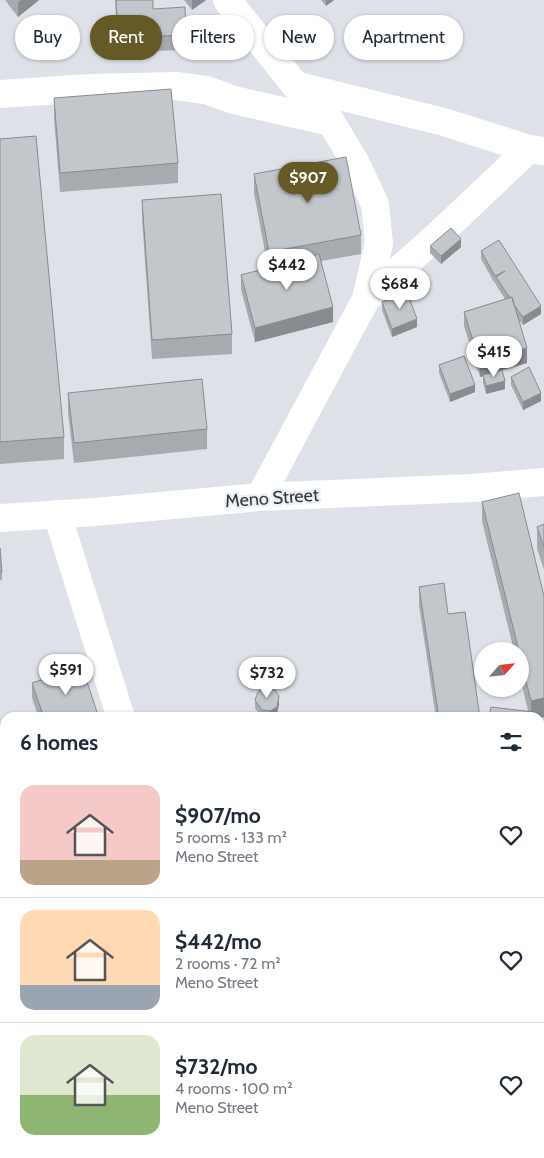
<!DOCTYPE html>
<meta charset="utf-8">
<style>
:root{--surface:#fff;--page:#f6f6f7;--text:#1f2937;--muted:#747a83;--line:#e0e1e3;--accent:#655926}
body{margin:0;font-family:Cabin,sans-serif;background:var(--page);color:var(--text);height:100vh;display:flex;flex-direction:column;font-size:19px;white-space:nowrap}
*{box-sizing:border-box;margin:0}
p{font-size:16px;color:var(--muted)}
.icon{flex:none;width:28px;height:28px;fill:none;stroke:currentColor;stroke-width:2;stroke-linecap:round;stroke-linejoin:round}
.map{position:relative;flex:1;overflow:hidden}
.panel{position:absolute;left:0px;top:712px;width:545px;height:446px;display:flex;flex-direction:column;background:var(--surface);border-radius:15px 15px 0 0;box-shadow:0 1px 4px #0004}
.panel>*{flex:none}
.top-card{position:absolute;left:15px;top:15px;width:515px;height:45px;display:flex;gap:10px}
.needle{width:32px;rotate:63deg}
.fabs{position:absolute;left:474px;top:642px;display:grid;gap:10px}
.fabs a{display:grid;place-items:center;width:55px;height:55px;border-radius:50%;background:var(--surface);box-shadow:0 1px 4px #0004;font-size:25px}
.price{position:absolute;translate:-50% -42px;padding:0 11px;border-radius:18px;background:#fff;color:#222;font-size:16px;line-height:32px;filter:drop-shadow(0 1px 2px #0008)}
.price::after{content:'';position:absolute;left:50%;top:30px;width:15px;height:11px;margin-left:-8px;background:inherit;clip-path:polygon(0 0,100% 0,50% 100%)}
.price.selected{background:var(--accent);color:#fff}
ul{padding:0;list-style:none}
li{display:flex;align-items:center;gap:15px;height:125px;padding:0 20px}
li+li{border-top:1px solid var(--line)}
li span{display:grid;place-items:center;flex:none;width:140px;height:100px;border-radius:15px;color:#555}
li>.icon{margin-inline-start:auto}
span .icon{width:60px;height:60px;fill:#fffc;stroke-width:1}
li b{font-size:21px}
h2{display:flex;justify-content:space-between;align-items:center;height:60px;padding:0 20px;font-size:21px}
.pill{padding:0 18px;border-radius:22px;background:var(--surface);box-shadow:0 1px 4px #0004;font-size:18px;line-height:45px}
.pill.selected{background:var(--accent);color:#fff}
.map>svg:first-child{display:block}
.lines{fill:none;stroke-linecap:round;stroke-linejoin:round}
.minor{stroke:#fff;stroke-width:28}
.tertiary{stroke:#fff;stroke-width:28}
.wall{fill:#a7abaf}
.shaded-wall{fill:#888b8f}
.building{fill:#c2c7cc;stroke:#888b8f}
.labels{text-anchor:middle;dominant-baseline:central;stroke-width:5;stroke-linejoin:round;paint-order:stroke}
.street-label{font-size:18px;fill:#333537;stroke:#ebf0f5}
</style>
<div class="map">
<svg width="544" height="1158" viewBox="0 0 544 1158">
<rect width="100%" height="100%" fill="#dee2e8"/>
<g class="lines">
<path class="minor" d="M 227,0 L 295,85 L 444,122 L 529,149 L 544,151
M 0,94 L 90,88 L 176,86 L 206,90 L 234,100 L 331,122
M 366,299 L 438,235 L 529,149
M 260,497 L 366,299 L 379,243 L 375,204 L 355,162 L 331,122 L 295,85
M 57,514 L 121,718
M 540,817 L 544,817
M 0,898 L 5,896
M 0,1008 L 5,1014
M 540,1145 L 544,1144
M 107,1154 L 110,1158
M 498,1158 L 512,1154"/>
<path class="tertiary" d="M 0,518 L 95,512 L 260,497 L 472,488 L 544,482"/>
</g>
<path class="wall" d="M 5,0 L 39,0 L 18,17 Z
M 115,0 L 153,0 L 153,9 L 186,35 L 186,50 L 118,52 Z
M 184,0 L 206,0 L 192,10 Z
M 321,0 L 334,0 L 326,6 Z
M 54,98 L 178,163 L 178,183 L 60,192 L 54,118 Z
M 0,139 L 64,437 L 64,459 L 0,464 Z
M 254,174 L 361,235 L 361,254 L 321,261 L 333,322 L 255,342 L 241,290 L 241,275 L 268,268 L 254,193 Z
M 142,200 L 232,334 L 232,354 L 152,359 L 142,219 Z
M 430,246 L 461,247 L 441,264 L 430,253 Z
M 481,251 L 541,314 L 523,325 L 518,319 L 527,363 L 502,370 L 505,389 L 486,394 L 483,383 L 483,376 L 480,377 L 464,326 L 464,312 L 505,299 L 496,285 L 496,283 L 495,284 L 481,259 Z
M 382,302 L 417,327 L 392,337 L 382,310 Z
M 439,365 L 475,392 L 450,402 L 439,373 Z
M 511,377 L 541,401 L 523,410 L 511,385 Z
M 68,393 L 207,429 L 207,449 L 74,463 L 68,413 Z
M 482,502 L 544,596 L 544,717 L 540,718 L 528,711 L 520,677 L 520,651 L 514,651 L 482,521 Z
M 544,524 L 544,570 L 537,549 L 537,527 Z
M 0,548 L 2,572 L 2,580 L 0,580 Z
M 419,587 L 448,614 L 480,718 L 436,718 L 419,606 Z
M 32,683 L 99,718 L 39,718 L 32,698 Z
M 255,700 L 279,704 L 277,715 L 272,718 L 262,718 L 255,708 Z
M 5,775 L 5,840 L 0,841 L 0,776 Z
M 287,1154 L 338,1154 L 339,1158 L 288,1158 Z"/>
<path class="shaded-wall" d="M 21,0 L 39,0 L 18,17 L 18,2 Z
M 192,0 L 206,0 L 192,10 Z
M 326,0 L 334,0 L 326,6 Z
M 461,239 L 461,247 L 441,264 L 441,256 Z
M 541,306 L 541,314 L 523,325 L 523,317 Z
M 333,307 L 333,322 L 255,342 L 255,328 Z
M 417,319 L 417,327 L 392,337 L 392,329 Z
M 527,348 L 527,363 L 480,377 L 480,363 Z
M 505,381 L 505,389 L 486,394 L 486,386 Z
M 475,385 L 475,392 L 450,402 L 450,394 Z
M 541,393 L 541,401 L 523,410 L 523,402 Z
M 279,696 L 279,704 L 277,715 L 272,718 L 270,718 L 270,711 Z
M 544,698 L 544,717 L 540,718 L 531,718 L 531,701 Z
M 10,1154 L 19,1154 L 19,1158 L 6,1158 Z"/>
<path class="building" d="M 116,0 L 153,0 L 153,9 L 185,7 L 186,35 L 118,38 Z
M 171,89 L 178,163 L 60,173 L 54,98 Z
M 36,136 L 64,437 L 0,442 L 0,139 Z
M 346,157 L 361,235 L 269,252 L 254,174 Z
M 221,194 L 232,334 L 152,340 L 142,200 Z
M 451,228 L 461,239 L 441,256 L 430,246 Z
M 499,240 L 541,306 L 523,317 L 514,305 L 512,297 L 510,298 L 496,277 L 505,271 L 495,276 L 481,251 Z
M 319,254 L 333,307 L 255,328 L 241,275 Z
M 407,292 L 417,319 L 392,329 L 382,302 Z
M 512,297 L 527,348 L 480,363 L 464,312 Z
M 464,356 L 475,385 L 450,394 L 439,365 Z
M 529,367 L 541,393 L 523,402 L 511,377 Z
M 502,370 L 505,381 L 486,386 L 483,375 Z
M 202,379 L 207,429 L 74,443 L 68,393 Z
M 519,493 L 544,596 L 544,698 L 531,701 L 520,657 L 520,651 L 519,651 L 482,502 Z
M 544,524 L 544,547 L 537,527 Z
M 0,548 L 2,572 L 0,572 Z
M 444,583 L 448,614 L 465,612 L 480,718 L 439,718 L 419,587 Z
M 82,667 L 99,718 L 44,718 L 32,683 Z
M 264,687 L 275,690 L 279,696 L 277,707 L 270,711 L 262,710 L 255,700 L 258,692 Z
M 491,707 L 534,712 L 533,718 L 489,718 Z
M 5,775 L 5,826 L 0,826 L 0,776 Z
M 0,1125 L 5,1130 L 5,1154 L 10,1154 L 6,1158 L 0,1158 Z
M 291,1154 L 338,1154 L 339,1158 L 292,1158 Z"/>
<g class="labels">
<g class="street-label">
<text transform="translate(272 498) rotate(-4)">Meno Street</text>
</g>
</g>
</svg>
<div class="fabs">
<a><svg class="needle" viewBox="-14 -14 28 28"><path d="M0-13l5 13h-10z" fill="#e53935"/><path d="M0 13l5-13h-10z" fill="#747a83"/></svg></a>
</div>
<b class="price selected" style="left:308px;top:204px">$907</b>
<b class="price" style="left:287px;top:291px">$442</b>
<b class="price" style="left:400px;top:310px">$684</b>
<b class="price" style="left:494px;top:378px">$415</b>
<b class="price" style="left:66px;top:696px">$591</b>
<b class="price" style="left:267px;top:699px">$732</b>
<div class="top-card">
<a class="pill">Buy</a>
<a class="pill selected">Rent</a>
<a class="pill">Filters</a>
<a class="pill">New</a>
<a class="pill">Apartment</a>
</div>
<section class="panel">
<h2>6 homes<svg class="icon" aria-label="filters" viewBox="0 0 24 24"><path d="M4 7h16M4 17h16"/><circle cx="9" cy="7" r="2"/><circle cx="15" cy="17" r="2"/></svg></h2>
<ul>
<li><span style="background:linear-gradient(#f6c9c9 75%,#b9a48a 0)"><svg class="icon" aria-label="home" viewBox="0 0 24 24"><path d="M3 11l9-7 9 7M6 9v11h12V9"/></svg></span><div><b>$907/mo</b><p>5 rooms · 133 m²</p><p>Meno Street</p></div><svg class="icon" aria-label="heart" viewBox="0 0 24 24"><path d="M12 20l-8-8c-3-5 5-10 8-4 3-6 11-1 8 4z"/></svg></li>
<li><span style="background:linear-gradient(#ffd9b3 75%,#9aa5b1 0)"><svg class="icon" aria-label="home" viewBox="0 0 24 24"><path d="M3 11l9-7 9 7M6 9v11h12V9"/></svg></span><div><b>$442/mo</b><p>2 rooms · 72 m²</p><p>Meno Street</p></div><svg class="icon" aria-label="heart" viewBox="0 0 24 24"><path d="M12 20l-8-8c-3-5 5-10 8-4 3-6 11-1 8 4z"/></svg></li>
<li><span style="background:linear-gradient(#dfe7d0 60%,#8fb573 0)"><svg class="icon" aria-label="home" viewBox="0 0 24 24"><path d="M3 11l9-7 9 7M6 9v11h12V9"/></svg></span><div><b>$732/mo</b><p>4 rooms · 100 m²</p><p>Meno Street</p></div><svg class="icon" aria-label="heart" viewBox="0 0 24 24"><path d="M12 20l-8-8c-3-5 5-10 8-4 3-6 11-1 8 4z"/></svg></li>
</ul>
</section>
</div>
